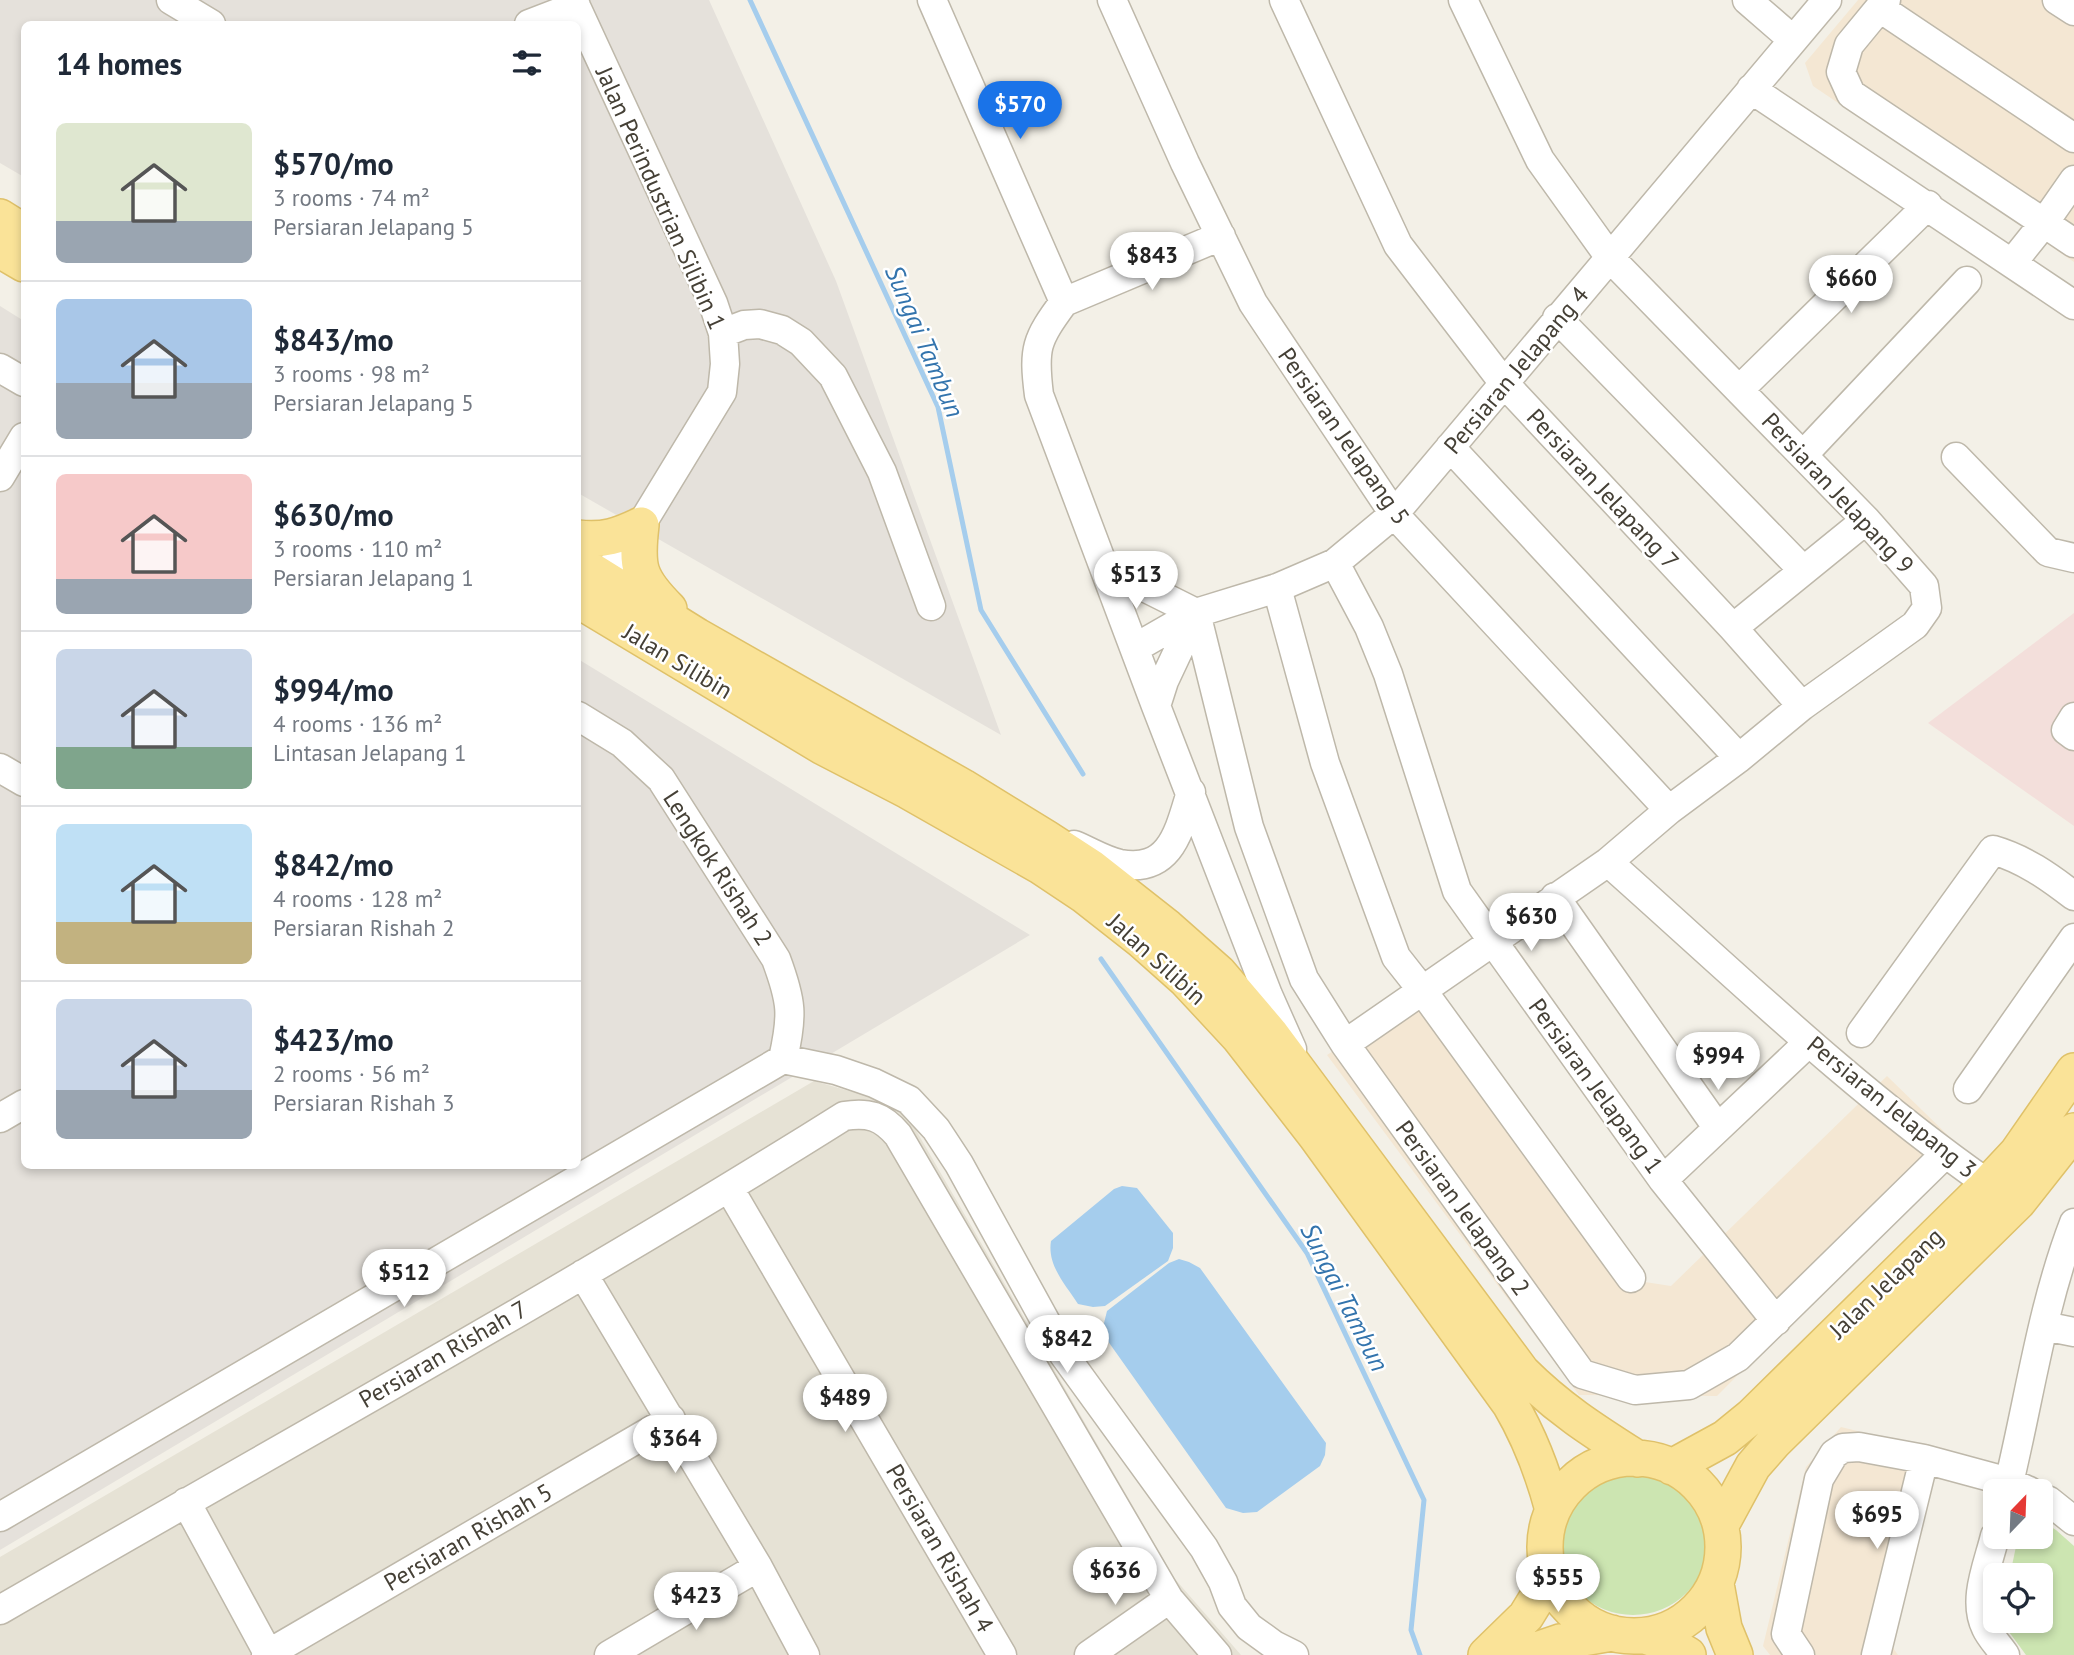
<!DOCTYPE html>
<meta charset="utf-8">
<style>
:root{--surface:#fff;--page:#f2f2f3;--text:#1f2937;--muted:#747a83;--line:#e0e1e3;--accent:#1a73e8}
body{margin:0;font-family:"PT Sans",sans-serif;background:var(--page);color:var(--text);height:100vh;display:flex;flex-direction:column;font-size:26px;white-space:nowrap}
*{box-sizing:border-box;margin:0}
p{font-size:23px;color:var(--muted)}
.icon{flex:none;width:38px;height:38px;fill:none;stroke:currentColor;stroke-width:2;stroke-linecap:round;stroke-linejoin:round}
.map{position:relative;flex:1;overflow:hidden}
.details{position:absolute;left:21px;top:21px;width:560px;height:1148px;display:flex;flex-direction:column;background:var(--surface);border-radius:10px;box-shadow:0 4px 10px #0003}
.details>*{flex:none}
.needle{width:46px;rotate:23deg}
.buttons{position:absolute;left:1983px;top:1479px;display:grid;gap:14px}
.buttons a{display:grid;place-items:center;width:70px;height:70px;border-radius:10px;background:var(--surface);box-shadow:0 4px 10px #0003;font-size:35px}
.price{position:absolute;translate:-50% -60px;padding:0 16px;border-radius:24px;background:#fff;color:#222;font-size:23px;line-height:46px;filter:drop-shadow(0 2px 4px #0008)}
.price::after{content:'';position:absolute;left:50%;top:42px;width:21px;height:16px;margin-left:-10px;background:inherit;clip-path:polygon(0 0,100% 0,50% 100%)}
.price.current{background:var(--accent);color:#fff}
ul{padding:0;list-style:none}
li{display:flex;align-items:center;gap:21px;height:175px;padding:0 35px}
li+li{border-top:2px solid var(--line)}
li span{display:grid;place-items:center;flex:none;width:196px;height:140px;border-radius:10px;color:#555}
li>.icon{margin-inline-start:auto}
span .icon{width:84px;height:84px;fill:#fffc;stroke-width:1}
li b{font-size:30px}
h2{display:flex;justify-content:space-between;align-items:center;height:84px;padding:0 35px;font-size:30px}
.map>svg:first-child{display:block}
.residential{fill:#e6e2d5}
.commercial{fill:#f4e7d3}
.industrial{fill:#e5e1db}
.medical{fill:#f3dfdb}
.green{fill:#cce5b1}
.water{fill:#a5cded}
.lines{fill:none;stroke-linecap:round;stroke-linejoin:round}
.stream{stroke:#a5cded;stroke-width:5}
.minor-casing{stroke:#beb8aa;stroke-width:31}
.major-casing{stroke:#dfc169;stroke-width:38}
.minor{stroke:#fff;stroke-width:28}
.major{stroke:#fae398;stroke-width:35}
.labels{text-anchor:middle;dominant-baseline:central;stroke-width:5;stroke-linejoin:round;paint-order:stroke}
.street-label{font-size:24px;fill:#454036;stroke:#fff}
.water-label{font-size:26px;font-style:italic;fill:#3374ad;stroke:#fff}
</style>
<div class="map">
<svg width="2074" height="1655" viewBox="0 0 2074 1655">
<rect width="100%" height="100%" fill="#f3f0e7"/>
<path class="residential" d="M 814,1081 L 902,1106 L 1175,1579 L 1241,1655 L 0,1655 L 0,1557 Z"/>
<path class="commercial" d="M 1858,0 L 2074,0 L 2074,262 L 1813,86 L 1805,63 Z
M 1426,991 L 1632,1280 L 1671,1286 L 1887,1076 L 1962,1149 L 1717,1396 L 1579,1395 L 1327,1055 Z
M 1841,1427 L 1927,1448 L 1881,1631 L 1898,1655 L 1770,1655 L 1763,1646 L 1806,1467 Z"/>
<path class="industrial" d="M 0,0 L 709,0 L 836,281 L 1001,735 L 578,493 L 578,24 L 24,24 L 24,177 L 0,163 Z
M 0,306 L 24,321 L 24,1166 L 578,1166 L 578,659 L 1030,935 L 0,1550 Z"/>
<path class="medical" d="M 2074,613 L 2074,826 L 1928,723 Z"/>
<path class="green" d="M1557 1539a76 76 0 1 1 152 0a76 76 0 1 1-152 0Z
M 2041,1521 L 2056,1530 L 2074,1546 L 2074,1655 L 2026,1655 L 2001,1621 L 2040,1620 L 2040,1575 L 2010,1575 L 2018,1537 L 2040,1536 Z"/>
<path class="water" d="M 1122,1186 L 1137,1188 L 1173,1233 L 1173,1248 L 1168,1261 L 1105,1306 L 1093,1307 L 1078,1304 C 1065,1284 1047,1265 1051,1241 L 1114,1189 Z
M 1179,1259 L 1189,1262 L 1200,1268 L 1326,1443 L 1325,1455 L 1320,1466 L 1257,1512 L 1243,1513 L 1226,1508 L 1105,1337 L 1104,1323 L 1107,1311 L 1169,1263 Z"/>
<g class="lines">
<path class="stream" d="M 750,0 L 938,407 L 981,610 L 1083,774
M 1101,959 L 1307,1253 L 1424,1500 L 1411,1630 L 1420,1655"/>
<defs>
<path id="minor" d="M 171,0 L 211,24
M 573,0 L 713,303 L 723,333 L 725,364 L 722,392 L 641,525 L 605,577
M 932,0 L 1064,302
M 1112,0 L 1185,163 L 1253,303 L 1394,514 L 1669,810
M 1284,0 L 1398,245 L 1503,382 L 1733,628 L 1802,706
M 1747,0 L 1792,39
M 1886,0 L 1849,45 L 1841,72 L 1851,94 L 2074,243
M 2057,0 L 2074,11
M 1880,8 L 2074,138
M 529,24 L 576,6
M 1751,89 L 2074,305
M 2012,263 L 2044,223 L 2074,180
M 1064,302 C 1036,340 1033,348 1039,395 L 1156,706 L 1268,995 L 1292,1049
M 1064,302 L 1221,236
M 1557,318 L 1803,570
M 723,333 L 744,325 L 760,324 L 782,330 L 801,342 L 833,376 L 882,472 L 931,606
M 0,368 L 24,382
M 1740,389 L 1928,205
M 1450,447 L 1739,758
M 1803,455 L 1967,281
M 1956,457 L 2048,552 L 2074,558
M 0,477 L 24,437
M 1102,561 L 1134,582 L 1196,613
M 1335,563 L 1369,627 L 1388,674 L 1457,891 L 1663,1180 L 1776,1321
M 1277,588 L 1325,763 L 1396,957 L 1422,990 L 1631,1278
M 1196,613 L 1249,827 L 1304,979 L 1345,1044 L 1582,1374 L 1635,1390 L 1689,1385 L 1738,1357 L 1945,1154
M 1733,628 L 1866,520
M 1135,648 L 1196,613 L 1277,588 L 1335,563 L 1394,514 L 1827,0
M 1156,706 L 1164,681 L 1196,613
M 578,716 L 622,743 L 661,779 L 776,959 C 792,1002 793,1015 783,1059
M 2074,717 L 2066,730 L 2074,736
M 0,768 L 24,782
M 1074,845 C 1089,851 1105,861 1120,864 C 1171,873 1179,831 1191,792
M 1608,862 C 1732,972 1852,1089 1988,1184
M 1555,897 L 1717,1127
M 1861,1033 L 1993,850 C 2024,859 2048,876 2074,896
M 1345,1044 L 1608,862 L 1669,810 L 1739,758 L 1802,706 L 1915,625 L 1927,608 L 1924,586 L 1866,520 L 1611,259 L 1540,160 L 1463,0
M 783,1059 L 836,1070 L 874,1083 L 909,1100 L 936,1129 L 959,1164 L 1064,1355 L 1204,1548 L 1223,1582 L 1232,1606 L 1249,1627 L 1274,1645 L 1294,1655
M 1968,1089 L 2074,938
M 0,1118 L 24,1104
M 1663,1180 L 1809,1042
M 729,1188 L 1002,1655
M 583,1274 L 758,1567 L 805,1655
M 2044,1326 L 2074,1332
M 2007,1491 C 2029,1402 2041,1309 2074,1223
M 2040,1497 L 2049,1501 L 2074,1521
M 186,1502 L 269,1655
M 0,1517 L 783,1059
M 1995,1536 C 1988,1565 1972,1600 1986,1628 C 1990,1637 1999,1646 2005,1655
M 0,1610 C 282,1446 568,1290 844,1116 C 868,1112 882,1116 898,1135 L 1169,1599 L 1217,1655
M 266,1655 L 671,1419
M 609,1655 L 758,1567
M 1089,1655 L 1169,1599
M 1800,1655 L 1786,1634 L 1819,1479 L 1834,1454 L 1843,1448 L 1859,1447 L 1924,1459 L 2009,1482 L 2029,1491
M 1876,1655 L 1924,1459"/>
<path id="major" d="M 0,217 L 24,232
M 0,250 L 24,264
M 641,525 C 636,567 638,578 669,609
M 578,538 C 604,541 618,536 641,525
M 578,562 L 697,636 L 963,787 L 1046,838 L 1092,868 L 1167,927 L 1219,973 L 1270,1033 L 1522,1372 C 1559,1409 1594,1431 1638,1459
M 578,600 L 823,747 L 908,791 L 1040,866 L 1085,896 L 1141,940 L 1186,980 L 1239,1037 L 1316,1136 L 1510,1404 C 1530,1438 1543,1472 1553,1510
M1545 1547a89 89 0 1 1 178 0a89 89 0 1 1-178 0Z
M 1672,1467 L 1725,1438 L 1752,1416 L 1988,1184 L 2017,1153 L 2074,1071
M 1721,1525 L 1753,1466 L 1774,1442 L 2018,1202 L 2074,1131
M 1716,1584 L 1724,1628 L 1735,1655
M 1645,1636 L 1669,1644 L 1688,1655
M 1486,1655 L 1526,1616 L 1550,1577
M 1522,1655 L 1560,1642 L 1612,1633"/>
</defs>
<use href="#minor" class="minor-casing"/>
<use href="#major" class="major-casing"/>
<use href="#minor" class="minor"/>
<use href="#major" class="major"/>
</g>
<g class="labels">
<g class="street-label">
<text transform="translate(661 198) rotate(66)">Jalan Perindustrian Silibin 1</text>
<text transform="translate(1516 370) rotate(-50)">Persiaran Jelapang 4</text>
<text transform="translate(1344 436) rotate(55)">Persiaran Jelapang 5</text>
<text transform="translate(1603 489) rotate(47)">Persiaran Jelapang 7</text>
<text transform="translate(1838 493) rotate(47)">Persiaran Jelapang 9</text>
<text transform="translate(678 661) rotate(31)">Jalan Silibin</text>
<text transform="translate(718 868) rotate(57)">Lengkok Rishah 2</text>
<text transform="translate(1157 959) rotate(42)">Jalan Silibin</text>
<text transform="translate(1596 1086) rotate(54)">Persiaran Jelapang 1</text>
<text transform="translate(1892 1107) rotate(39)">Persiaran Jelapang 3</text>
<text transform="translate(1463 1208) rotate(54)">Persiaran Jelapang 2</text>
<text transform="translate(1886 1283) rotate(-44)">Jalan Jelapang</text>
<text transform="translate(443 1354) rotate(-30)">Persiaran Rishah 7</text>
<text transform="translate(468 1537) rotate(-30)">Persiaran Rishah 5</text>
<text transform="translate(940 1548) rotate(60)">Persiaran Rishah 4</text>
</g>
<g class="water-label">
<text transform="translate(925 341) rotate(67)">Sungai Tambun</text>
<text transform="translate(1345 1297) rotate(63)">Sungai Tambun</text>
</g>
</g>
</svg>
<div class="buttons">
<a><svg class="needle" viewBox="-14 -14 28 28"><path d="M0-13l5 13h-10z" fill="#e53935"/><path d="M0 13l5-13h-10z" fill="#747a83"/></svg></a>
<a><svg class="icon" aria-label="locate" viewBox="0 0 24 24"><circle cx="12" cy="12" r="6"/><path d="M12 2v4M12 18v4M2 12h4M18 12h4"/></svg></a>
</div>
<b class="price current" style="left:1020px;top:141px">$570</b>
<b class="price" style="left:1152px;top:292px">$843</b>
<b class="price" style="left:1851px;top:315px">$660</b>
<b class="price" style="left:1136px;top:611px">$513</b>
<b class="price" style="left:1531px;top:953px">$630</b>
<b class="price" style="left:1718px;top:1092px">$994</b>
<b class="price" style="left:404px;top:1309px">$512</b>
<b class="price" style="left:1067px;top:1375px">$842</b>
<b class="price" style="left:845px;top:1434px">$489</b>
<b class="price" style="left:675px;top:1475px">$364</b>
<b class="price" style="left:1877px;top:1551px">$695</b>
<b class="price" style="left:1115px;top:1607px">$636</b>
<b class="price" style="left:1558px;top:1614px">$555</b>
<b class="price" style="left:696px;top:1632px">$423</b>
<section class="details">
<h2>14 homes<svg class="icon" aria-label="filters" viewBox="0 0 24 24"><path d="M4 7h16M4 17h16"/><circle cx="9" cy="7" r="2"/><circle cx="15" cy="17" r="2"/></svg></h2>
<ul>
<li><span style="background:linear-gradient(#dfe7d0 70%,#9aa5b1 0)"><svg class="icon" aria-label="home" viewBox="0 0 24 24"><path d="M3 11l9-7 9 7M6 9v11h12V9"/></svg></span><div><b>$570/mo</b><p>3 rooms · 74 m²</p><p>Persiaran Jelapang 5</p></div></li>
<li><span style="background:linear-gradient(#a9c7e8 60%,#9aa5b1 0)"><svg class="icon" aria-label="home" viewBox="0 0 24 24"><path d="M3 11l9-7 9 7M6 9v11h12V9"/></svg></span><div><b>$843/mo</b><p>3 rooms · 98 m²</p><p>Persiaran Jelapang 5</p></div></li>
<li><span style="background:linear-gradient(#f6c9c9 75%,#9aa5b1 0)"><svg class="icon" aria-label="home" viewBox="0 0 24 24"><path d="M3 11l9-7 9 7M6 9v11h12V9"/></svg></span><div><b>$630/mo</b><p>3 rooms · 110 m²</p><p>Persiaran Jelapang 1</p></div></li>
<li><span style="background:linear-gradient(#c9d6e8 70%,#7fa58c 0)"><svg class="icon" aria-label="home" viewBox="0 0 24 24"><path d="M3 11l9-7 9 7M6 9v11h12V9"/></svg></span><div><b>$994/mo</b><p>4 rooms · 136 m²</p><p>Lintasan Jelapang 1</p></div></li>
<li><span style="background:linear-gradient(#bfe0f5 70%,#c2b280 0)"><svg class="icon" aria-label="home" viewBox="0 0 24 24"><path d="M3 11l9-7 9 7M6 9v11h12V9"/></svg></span><div><b>$842/mo</b><p>4 rooms · 128 m²</p><p>Persiaran Rishah 2</p></div></li>
<li><span style="background:linear-gradient(#c9d6e8 65%,#9aa5b1 0)"><svg class="icon" aria-label="home" viewBox="0 0 24 24"><path d="M3 11l9-7 9 7M6 9v11h12V9"/></svg></span><div><b>$423/mo</b><p>2 rooms · 56 m²</p><p>Persiaran Rishah 3</p></div></li>
</ul>
</section>
</div>
